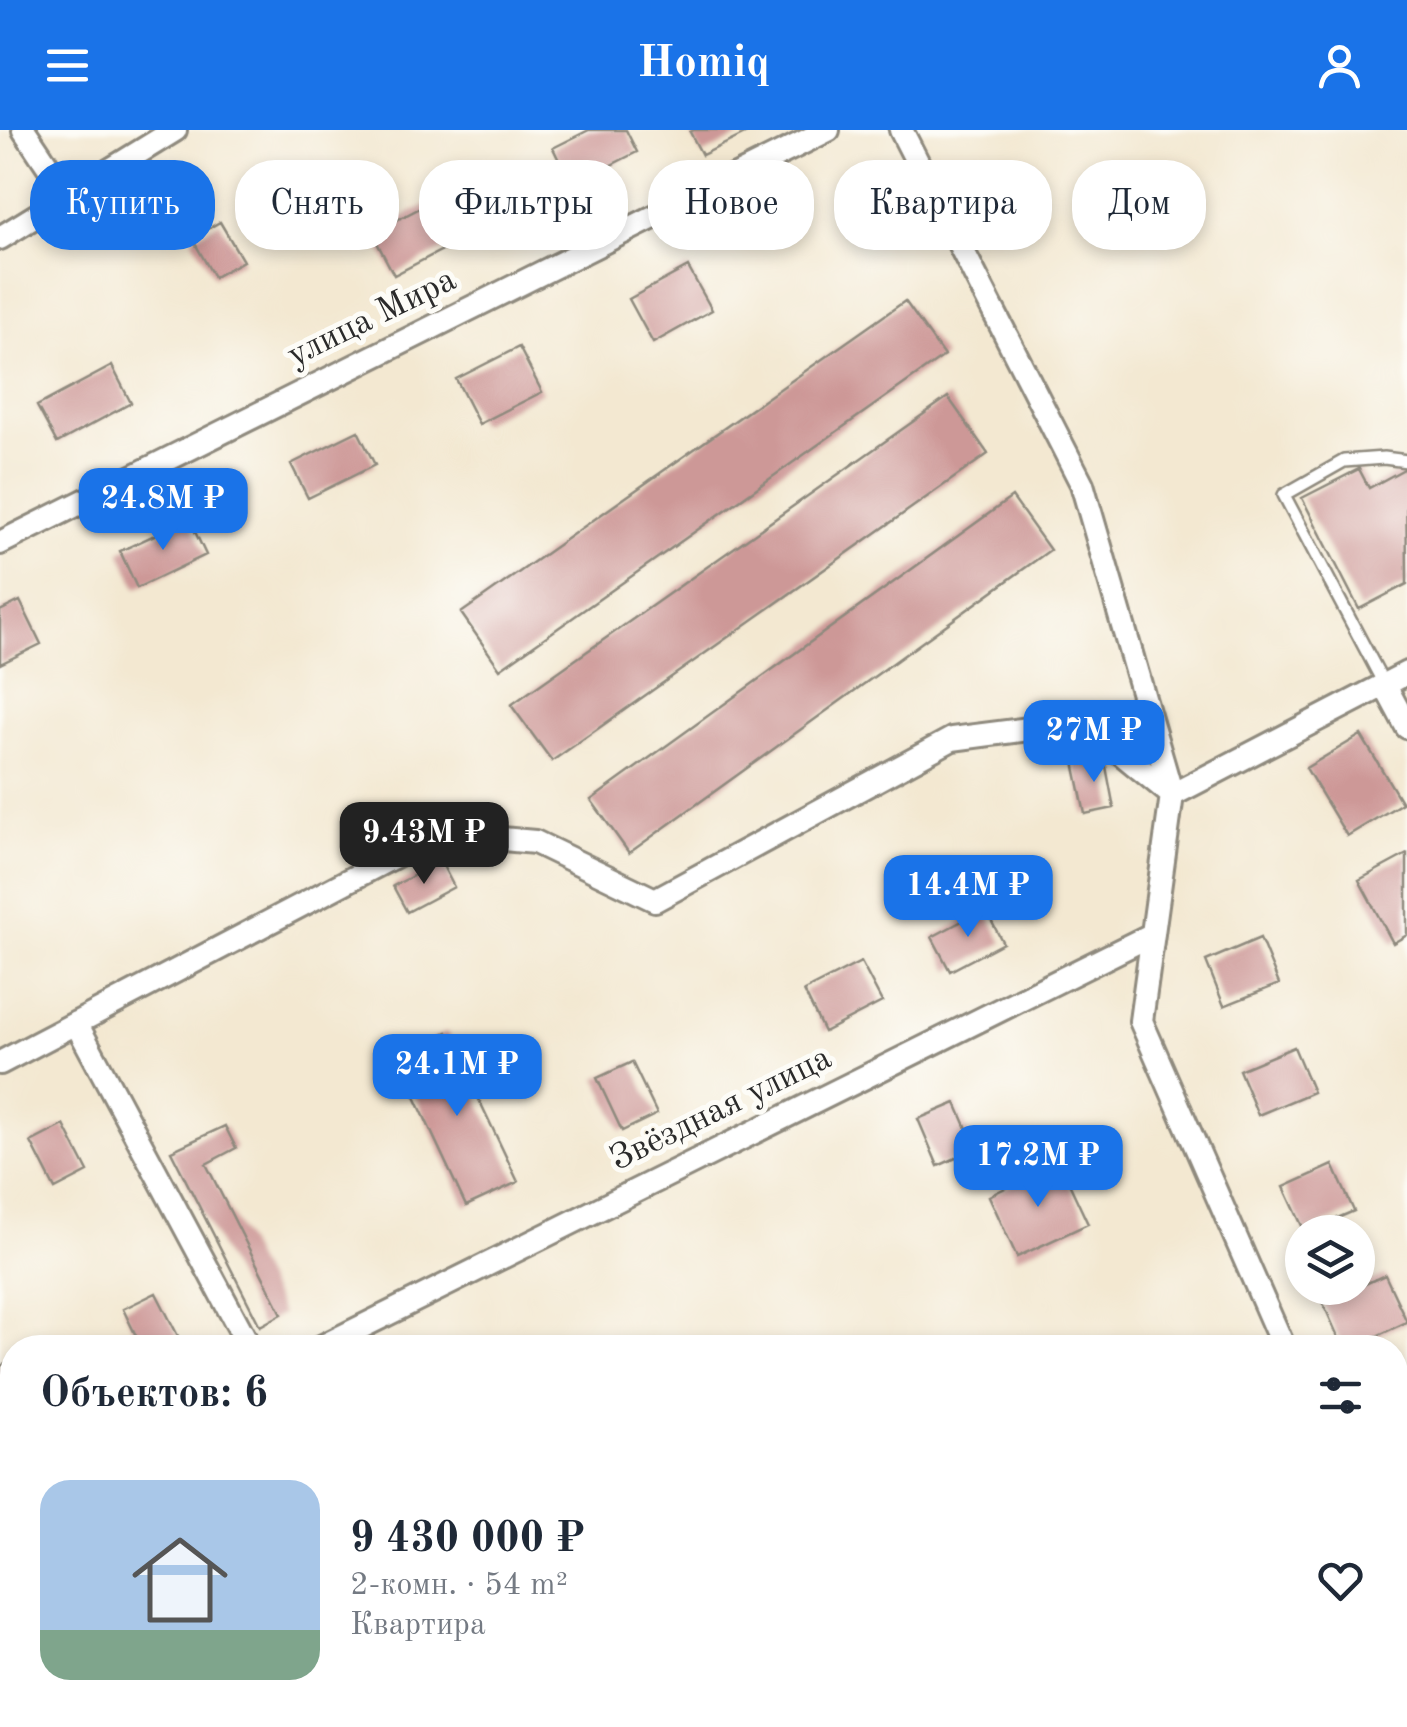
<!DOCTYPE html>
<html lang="ru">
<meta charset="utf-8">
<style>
:root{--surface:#fff;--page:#f2f2f3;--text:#1f2937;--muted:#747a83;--accent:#1a73e8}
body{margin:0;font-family:"Old Standard TT",serif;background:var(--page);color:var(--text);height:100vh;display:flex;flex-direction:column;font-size:38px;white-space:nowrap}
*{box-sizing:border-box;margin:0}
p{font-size:32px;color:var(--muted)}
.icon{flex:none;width:55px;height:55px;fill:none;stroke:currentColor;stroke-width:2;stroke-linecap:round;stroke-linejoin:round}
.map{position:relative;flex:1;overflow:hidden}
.details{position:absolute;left:0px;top:1205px;width:1408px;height:392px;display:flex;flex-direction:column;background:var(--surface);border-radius:40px 40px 0 0;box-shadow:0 5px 15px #0003}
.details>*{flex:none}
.hud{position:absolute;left:30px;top:30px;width:1348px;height:90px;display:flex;gap:20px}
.controls{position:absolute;left:1285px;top:1085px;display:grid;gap:20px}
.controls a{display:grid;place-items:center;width:90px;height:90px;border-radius:50%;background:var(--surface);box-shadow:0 5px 15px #0003;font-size:50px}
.price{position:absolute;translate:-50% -85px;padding:0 22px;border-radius:20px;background:var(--accent);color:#fff;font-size:32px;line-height:65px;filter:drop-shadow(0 2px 5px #0008)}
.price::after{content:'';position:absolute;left:50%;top:60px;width:30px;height:22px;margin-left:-15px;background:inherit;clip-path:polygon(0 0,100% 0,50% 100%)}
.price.on{background:#222;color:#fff}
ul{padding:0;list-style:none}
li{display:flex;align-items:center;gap:30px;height:250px;padding:0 40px}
li span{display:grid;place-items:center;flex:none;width:280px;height:200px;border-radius:30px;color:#555}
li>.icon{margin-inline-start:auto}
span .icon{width:120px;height:120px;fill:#fffc;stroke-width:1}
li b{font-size:42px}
h2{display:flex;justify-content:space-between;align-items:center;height:120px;padding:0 40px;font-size:42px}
.pill{padding:0 35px;border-radius:40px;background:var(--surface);box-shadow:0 5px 15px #0003;font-size:35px;line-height:90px}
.pill.on{background:var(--accent);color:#fff}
header{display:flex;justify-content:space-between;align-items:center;height:130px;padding:0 40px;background:var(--accent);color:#fff;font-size:45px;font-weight:700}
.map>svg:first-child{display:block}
.building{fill:#cd9897}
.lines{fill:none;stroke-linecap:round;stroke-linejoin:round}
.service-casing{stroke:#8f8a7e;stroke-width:16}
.minor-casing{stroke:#8f8a7e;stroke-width:28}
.service{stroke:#fff;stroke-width:11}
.minor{stroke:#fff;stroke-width:22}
.labels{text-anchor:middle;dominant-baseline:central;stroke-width:10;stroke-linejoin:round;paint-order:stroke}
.street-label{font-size:35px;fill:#2b2b2b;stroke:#fdfcf7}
</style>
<header><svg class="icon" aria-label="menu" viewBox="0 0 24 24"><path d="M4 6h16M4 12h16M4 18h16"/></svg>Homiq<svg class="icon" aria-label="person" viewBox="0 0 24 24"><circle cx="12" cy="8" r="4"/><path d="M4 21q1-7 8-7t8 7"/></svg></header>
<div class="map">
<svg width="1407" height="1597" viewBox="0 0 1407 1597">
<rect width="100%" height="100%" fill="#fdfcf7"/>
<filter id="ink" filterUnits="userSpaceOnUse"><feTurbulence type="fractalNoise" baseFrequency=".01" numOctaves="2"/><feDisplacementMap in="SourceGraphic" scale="20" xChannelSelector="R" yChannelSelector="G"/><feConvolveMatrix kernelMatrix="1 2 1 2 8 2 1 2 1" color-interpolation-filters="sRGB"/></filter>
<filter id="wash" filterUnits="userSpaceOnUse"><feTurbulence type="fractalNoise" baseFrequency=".0048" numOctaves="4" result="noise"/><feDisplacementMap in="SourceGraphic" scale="40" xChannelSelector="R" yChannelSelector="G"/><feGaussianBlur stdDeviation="2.25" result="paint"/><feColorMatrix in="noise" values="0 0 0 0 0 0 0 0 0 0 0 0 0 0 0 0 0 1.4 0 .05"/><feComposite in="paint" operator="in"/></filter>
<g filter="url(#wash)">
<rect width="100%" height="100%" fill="#f3e8d1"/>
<g id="blocks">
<path class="building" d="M 589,0 L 626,0 L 637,22 L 571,55 L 553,18 Z
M 694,0 L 753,0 L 702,25 L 690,2 Z
M 455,60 L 477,102 L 394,145 L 372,103 Z
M 220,92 L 243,131 L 214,147 L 192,108 Z
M 688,137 L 712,180 L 653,213 L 629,169 Z
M 905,171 L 944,226 L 500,539 L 461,483 Z
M 519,217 L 542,262 L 479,294 L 456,249 Z
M 112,236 L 131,273 L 57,313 L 37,276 Z
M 948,267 L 988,324 L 552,631 L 511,575 Z
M 358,301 L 375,335 L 308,368 L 291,334 Z
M 1406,338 L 1407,454 L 1359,479 L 1302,368 L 1359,339 L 1369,358 Z
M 1012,367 L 1050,420 L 629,723 L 591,670 Z
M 189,389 L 206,425 L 137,458 L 120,421 Z
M 20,471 L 41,514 L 0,534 L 0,481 Z
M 1361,605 L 1402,673 L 1347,706 L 1306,638 Z
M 1104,626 L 1114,678 L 1085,684 L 1074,632 Z
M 1407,724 L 1407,805 L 1393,813 L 1359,750 Z
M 441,732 L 454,757 L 407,782 L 393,756 Z
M 985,779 L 1003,813 L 950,841 L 932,807 Z
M 1260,808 L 1279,854 L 1224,876 L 1206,831 Z
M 861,832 L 882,872 L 824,902 L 804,861 Z
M 447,902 L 518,1052 L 466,1076 L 396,926 Z
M 1294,917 L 1313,962 L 1258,985 L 1239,940 Z
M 632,932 L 657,984 L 622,1001 L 597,948 Z
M 956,973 L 976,1019 L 938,1036 L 918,989 Z
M 64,995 L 88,1042 L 55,1059 L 31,1012 Z
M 225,996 L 236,1018 L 206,1034 L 282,1184 L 260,1196 L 171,1021 Z
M 1059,1032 L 1088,1094 L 1017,1127 L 989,1066 Z
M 1333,1035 L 1354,1081 L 1305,1102 L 1284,1057 Z
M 1385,1145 L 1407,1192 L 1351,1218 L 1343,1218 L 1323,1173 Z
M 156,1163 L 178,1206 L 155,1218 L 142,1218 L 123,1179 Z
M 12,1231 L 12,1287 L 0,1292 L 0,1236 Z
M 1407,1290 L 1407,1345 L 1395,1323 L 1395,1296 Z
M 558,1585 L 573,1585 L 579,1597 L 533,1597 Z
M 943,1585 L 999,1585 L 1005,1597 L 945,1597 L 940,1587 Z"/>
</g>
</g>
<g filter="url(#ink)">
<use href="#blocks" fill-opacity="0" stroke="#8f8a7e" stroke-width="2.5"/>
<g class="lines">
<defs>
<path id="service" d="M 1384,554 L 1284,365 L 1344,331 L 1384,328 L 1407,331"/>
<path id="minor" d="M 24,0 L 68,66
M 901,0 L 1082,354 L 1172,665 L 1141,891 L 1284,1218
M 0,108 L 175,0
M 0,413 L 828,0
M 1384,554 L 1407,597
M 76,893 L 250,1218
M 0,933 L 439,703 L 535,712 L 655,770 L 952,609 L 1083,592 L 1172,665 L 1407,543
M 319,1218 L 1153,804
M 0,1378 L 12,1372
M 1395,1435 L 1407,1458
M 451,1585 L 457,1597
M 795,1597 L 820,1585"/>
</defs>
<use href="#service" class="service-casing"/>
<use href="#minor" class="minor-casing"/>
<use href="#service" class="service"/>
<use href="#minor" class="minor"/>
</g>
</g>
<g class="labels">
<g class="street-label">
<text transform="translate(372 188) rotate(-26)">улица Мира</text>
<text transform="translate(721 979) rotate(-26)">Звёздная улица</text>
</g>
</g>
</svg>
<div class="controls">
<a><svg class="icon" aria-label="layers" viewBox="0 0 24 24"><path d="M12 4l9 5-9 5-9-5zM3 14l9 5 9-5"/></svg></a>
</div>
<b class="price" style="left:163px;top:423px">24.8M ₽</b>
<b class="price" style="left:1094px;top:655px">27M ₽</b>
<b class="price on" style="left:424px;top:757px">9.43M ₽</b>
<b class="price" style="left:968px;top:810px">14.4M ₽</b>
<b class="price" style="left:457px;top:989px">24.1M ₽</b>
<b class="price" style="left:1038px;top:1080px">17.2M ₽</b>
<div class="hud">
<a class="pill on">Купить</a>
<a class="pill">Снять</a>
<a class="pill">Фильтры</a>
<a class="pill">Новое</a>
<a class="pill">Квартира</a>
<a class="pill">Дом</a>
</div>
<section class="details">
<h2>Объектов: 6<svg class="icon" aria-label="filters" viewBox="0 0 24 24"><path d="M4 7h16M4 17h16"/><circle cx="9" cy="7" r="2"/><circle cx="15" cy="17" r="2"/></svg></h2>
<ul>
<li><span style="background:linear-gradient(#a9c7e8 75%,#7fa58c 0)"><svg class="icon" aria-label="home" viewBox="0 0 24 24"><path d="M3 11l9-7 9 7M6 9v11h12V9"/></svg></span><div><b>9 430 000 ₽</b><p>2-комн. · 54 m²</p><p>Квартира</p></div><svg class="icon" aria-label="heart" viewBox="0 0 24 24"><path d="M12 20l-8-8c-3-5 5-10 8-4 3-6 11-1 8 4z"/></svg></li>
</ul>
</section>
</div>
